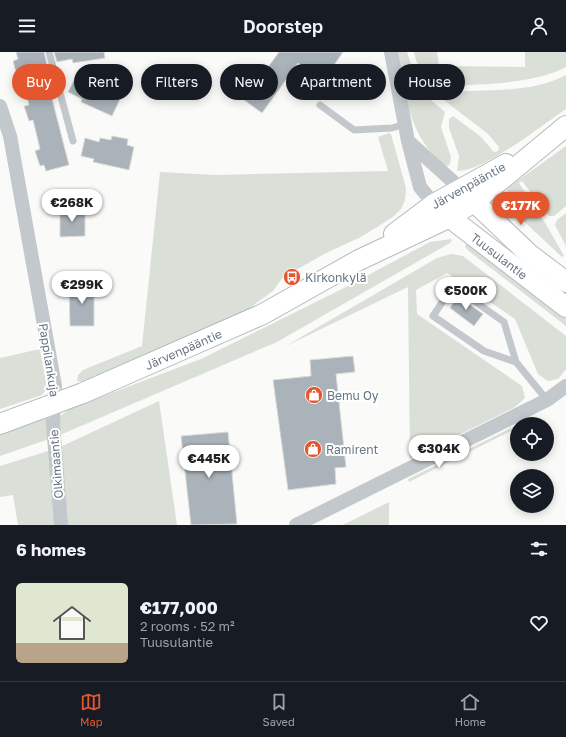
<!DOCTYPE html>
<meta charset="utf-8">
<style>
:root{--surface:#171b24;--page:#20242c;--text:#f1f3f6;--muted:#9ea1a6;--line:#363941;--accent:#e4572e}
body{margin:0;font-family:"Golos Text",sans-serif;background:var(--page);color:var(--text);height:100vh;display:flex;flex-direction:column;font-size:15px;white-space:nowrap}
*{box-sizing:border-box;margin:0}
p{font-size:13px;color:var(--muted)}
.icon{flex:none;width:22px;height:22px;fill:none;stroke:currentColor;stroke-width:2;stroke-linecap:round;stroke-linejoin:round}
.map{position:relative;height:473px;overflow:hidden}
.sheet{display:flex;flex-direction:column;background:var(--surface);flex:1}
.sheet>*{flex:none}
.banner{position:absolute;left:12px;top:12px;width:542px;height:36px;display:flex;gap:8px}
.tools{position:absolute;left:510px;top:365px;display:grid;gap:8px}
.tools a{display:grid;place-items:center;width:44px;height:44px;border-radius:50%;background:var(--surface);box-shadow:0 2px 10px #0003;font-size:20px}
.price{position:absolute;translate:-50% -34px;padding:0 9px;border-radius:14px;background:#fff;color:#222;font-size:13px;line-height:26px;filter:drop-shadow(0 1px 2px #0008)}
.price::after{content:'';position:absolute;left:50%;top:24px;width:12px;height:9px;margin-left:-6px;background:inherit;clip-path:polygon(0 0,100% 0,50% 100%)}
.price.selected{background:var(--accent);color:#fff}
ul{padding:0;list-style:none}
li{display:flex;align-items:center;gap:12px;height:100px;padding:0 16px}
li span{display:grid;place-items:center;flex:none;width:112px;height:80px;border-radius:6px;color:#555}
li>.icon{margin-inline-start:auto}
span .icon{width:48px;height:48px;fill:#fffc;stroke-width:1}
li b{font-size:17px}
h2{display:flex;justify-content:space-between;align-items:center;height:48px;padding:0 16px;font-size:17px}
.pill{padding:0 14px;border-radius:18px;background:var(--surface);box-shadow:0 2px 10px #0003;font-size:14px;line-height:36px}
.pill.selected{background:var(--accent);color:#fff}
header{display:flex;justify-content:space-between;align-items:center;height:52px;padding:0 16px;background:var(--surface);font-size:18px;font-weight:600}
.menu{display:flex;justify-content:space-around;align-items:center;height:56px;border-top:1px solid var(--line);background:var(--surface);font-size:11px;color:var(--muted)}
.menu a{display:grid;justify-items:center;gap:2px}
.menu .selected{color:var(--accent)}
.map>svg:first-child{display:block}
.green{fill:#dadfd7}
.building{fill:#aab3b9;stroke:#dcdcda}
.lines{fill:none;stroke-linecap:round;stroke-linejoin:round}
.secondary-casing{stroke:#b3babf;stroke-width:22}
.service{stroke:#c3c8cc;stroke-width:7}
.minor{stroke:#c3c8cc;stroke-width:14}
.secondary{stroke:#fff;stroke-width:20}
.labels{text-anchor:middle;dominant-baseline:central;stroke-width:4;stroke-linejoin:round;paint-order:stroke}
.street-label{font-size:12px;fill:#657683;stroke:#fff}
.poi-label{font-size:12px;fill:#657683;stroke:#fff;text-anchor:start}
</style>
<header><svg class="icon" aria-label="menu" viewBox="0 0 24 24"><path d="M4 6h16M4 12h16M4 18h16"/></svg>Doorstep<svg class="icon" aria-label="person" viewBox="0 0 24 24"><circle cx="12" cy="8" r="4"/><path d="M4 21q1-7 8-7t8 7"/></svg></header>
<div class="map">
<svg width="566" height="473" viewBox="0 0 566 473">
<rect width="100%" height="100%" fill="#fafaf8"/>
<path class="green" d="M 398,0 L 407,0 L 415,24 L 411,26 L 415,34 L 420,32 L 417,35 L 408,36 L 403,34 Z
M 414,0 L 437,0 L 439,14 L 525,15 L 525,0 L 566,0 L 566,15 C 535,33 464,34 428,33 L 416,8 Z
M 566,23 L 566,57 C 541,74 485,119 457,119 L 459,104 L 449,76 L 449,67 L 453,64 L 480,84 L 494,100 L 498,99 L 499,95 L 488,82 L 440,45 L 439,42 L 445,40 C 484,37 531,42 566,23 Z
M 424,42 L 445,60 L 441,75 L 451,105 L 450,112 L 446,115 C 422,94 415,78 406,48 Z
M 389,81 L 391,82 L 406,136 L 405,148 L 401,157 L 393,165 L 361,185 L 326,201 L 296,218 L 292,218 L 286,221 L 273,239 L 248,257 L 148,305 L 83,330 L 77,329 L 78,323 L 83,318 L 142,294 L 160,120 L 216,123 L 388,119 L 378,85 Z
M 566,94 L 566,154 L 554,164 L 549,164 L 522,129 L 519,131 L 547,174 L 564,204 L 562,205 L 515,161 L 505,154 C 504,145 505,138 513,132 Z
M 566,161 L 566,194 L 555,173 L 557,168 Z
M 451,187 L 452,188 L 450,191 L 277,290 L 60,383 L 58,366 L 69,357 L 201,307 L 344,236 L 430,190 Z
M 466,192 L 477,197 L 557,259 L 566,267 L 566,274 L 470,200 L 465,195 Z
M 451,202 L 463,204 L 566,284 L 566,317 L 558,327 L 548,329 L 538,322 L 515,267 L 447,221 L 416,238 L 417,262 L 522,334 L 525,346 L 515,355 L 410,407 L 408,235 L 284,295 L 437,206 Z
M 40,297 L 47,336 L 42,343 L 0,357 L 0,306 Z
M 159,349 L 177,473 L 18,473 L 13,443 L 0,445 L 0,414 L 58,396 Z
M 44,364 L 48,367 L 49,387 L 0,404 L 0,381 Z
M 517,373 L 517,376 L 409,430 L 408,427 Z
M 389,450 L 389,473 L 343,473 Z"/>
<path class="building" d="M 16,0 L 44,0 L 47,12 L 44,13 L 46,23 L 69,113 L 46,119 L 44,113 L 40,114 L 35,99 L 40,97 L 33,68 L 29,69 L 24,54 L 29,53 L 21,23 L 17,24 L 13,9 L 18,7 Z
M 54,0 L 104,0 L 105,6 L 73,11 L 72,7 L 57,10 Z
M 279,0 L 343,0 L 323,29 L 298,11 L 262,61 L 244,48 Z
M 77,22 L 101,33 L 103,28 L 117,35 L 115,39 L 122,43 L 112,64 L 81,50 L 82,47 L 68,40 Z
M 112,84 L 128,87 L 127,93 L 134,95 L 129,118 L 93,110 L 94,107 L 81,104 L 85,86 L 99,90 L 100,86 L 111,88 Z
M 60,157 L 85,157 L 85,184 L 60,185 Z
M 69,233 L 94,233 L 94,274 L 70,274 Z
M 458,244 L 483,262 L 474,274 L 450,256 Z
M 353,304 L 355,320 L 336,322 L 346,415 L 335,416 L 336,432 L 288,438 L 273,328 L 311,324 L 310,308 Z
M 228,380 L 237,472 L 191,473 L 181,384 Z"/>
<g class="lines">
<defs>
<g id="secondary">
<path d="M 464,140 L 529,202 L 566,230"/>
<path id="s1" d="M 440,158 L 566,255"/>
<path id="s2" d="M 394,182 L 434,152 L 506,112"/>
<path id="s3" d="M 0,372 L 83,341 L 263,262 L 359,208 L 448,166 L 474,150 L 566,74"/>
</g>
</defs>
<use href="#secondary" class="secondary-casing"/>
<path class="service" d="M 49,0 L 73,89
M 320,53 L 354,78 L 392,76 L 405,72
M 516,310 L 484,299 L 433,264 L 453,234 L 504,270 L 516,310 L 547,348"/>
<path class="minor" d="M 391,0 L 408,89 L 420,135 L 434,152
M 0,54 L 10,84 L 55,334 L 53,372 L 61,473
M 408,89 L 460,136
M 296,473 L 547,348 L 566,334"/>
<use href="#secondary" class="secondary"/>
</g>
<defs>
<symbol id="bus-disc" viewBox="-11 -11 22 22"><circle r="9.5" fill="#e4572e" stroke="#fff"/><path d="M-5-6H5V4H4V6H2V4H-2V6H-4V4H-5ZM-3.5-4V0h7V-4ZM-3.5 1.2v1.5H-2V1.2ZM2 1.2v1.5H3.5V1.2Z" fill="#fff"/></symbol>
<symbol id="shop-disc" viewBox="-11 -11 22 22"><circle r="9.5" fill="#e4572e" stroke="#fff"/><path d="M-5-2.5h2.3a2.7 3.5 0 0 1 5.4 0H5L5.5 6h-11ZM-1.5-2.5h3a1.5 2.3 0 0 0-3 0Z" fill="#fff"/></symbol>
</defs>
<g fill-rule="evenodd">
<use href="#bus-disc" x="282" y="215" width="20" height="20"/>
<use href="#shop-disc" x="304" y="333" width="20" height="20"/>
<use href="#shop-disc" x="303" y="387" width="20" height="20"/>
</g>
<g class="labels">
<g class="street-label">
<text stroke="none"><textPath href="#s2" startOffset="89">Järvenpääntie</textPath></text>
<text stroke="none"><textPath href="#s1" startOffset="75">Tuusulantie</textPath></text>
<text stroke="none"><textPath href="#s3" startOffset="198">Järvenpääntie</textPath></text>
<text transform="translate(49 308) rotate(81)">Pappilankuja</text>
<text transform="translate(56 412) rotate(-94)">Olkimaantie</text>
</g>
<g class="poi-label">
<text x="305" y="225">Kirkonkylä</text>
<text x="327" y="343">Bemu Oy</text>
<text x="326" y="397">Ramirent</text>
</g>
</g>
</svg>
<div class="tools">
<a><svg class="icon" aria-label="locate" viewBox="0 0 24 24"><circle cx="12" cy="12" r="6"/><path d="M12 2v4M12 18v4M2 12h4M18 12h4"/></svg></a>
<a><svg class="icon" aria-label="layers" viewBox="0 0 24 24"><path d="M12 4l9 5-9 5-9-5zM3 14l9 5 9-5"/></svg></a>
</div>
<b class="price" style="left:72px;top:171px">€268K</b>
<b class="price selected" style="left:521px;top:174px">€177K</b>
<b class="price" style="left:82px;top:253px">€299K</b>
<b class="price" style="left:466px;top:259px">€500K</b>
<b class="price" style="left:439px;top:417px">€304K</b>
<b class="price" style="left:209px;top:427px">€445K</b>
<div class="banner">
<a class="pill selected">Buy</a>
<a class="pill">Rent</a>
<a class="pill">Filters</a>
<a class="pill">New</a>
<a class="pill">Apartment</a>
<a class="pill">House</a>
</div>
</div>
<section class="sheet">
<h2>6 homes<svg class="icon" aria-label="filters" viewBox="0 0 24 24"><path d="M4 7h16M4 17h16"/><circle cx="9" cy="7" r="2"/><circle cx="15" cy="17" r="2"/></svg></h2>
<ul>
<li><span style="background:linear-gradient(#dfe7d0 75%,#b9a48a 0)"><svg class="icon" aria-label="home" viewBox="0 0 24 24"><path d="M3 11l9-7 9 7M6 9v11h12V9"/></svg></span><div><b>€177,000</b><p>2 rooms · 52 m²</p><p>Tuusulantie</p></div><svg class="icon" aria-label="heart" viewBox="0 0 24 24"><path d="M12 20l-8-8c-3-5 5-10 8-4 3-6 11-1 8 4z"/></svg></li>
</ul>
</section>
<nav class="menu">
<a class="selected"><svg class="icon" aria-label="map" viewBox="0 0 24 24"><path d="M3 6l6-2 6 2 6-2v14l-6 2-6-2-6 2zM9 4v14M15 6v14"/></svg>Map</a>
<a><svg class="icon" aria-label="saved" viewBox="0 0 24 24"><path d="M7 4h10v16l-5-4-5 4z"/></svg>Saved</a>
<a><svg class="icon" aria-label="home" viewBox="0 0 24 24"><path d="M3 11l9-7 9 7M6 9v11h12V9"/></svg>Home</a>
</nav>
